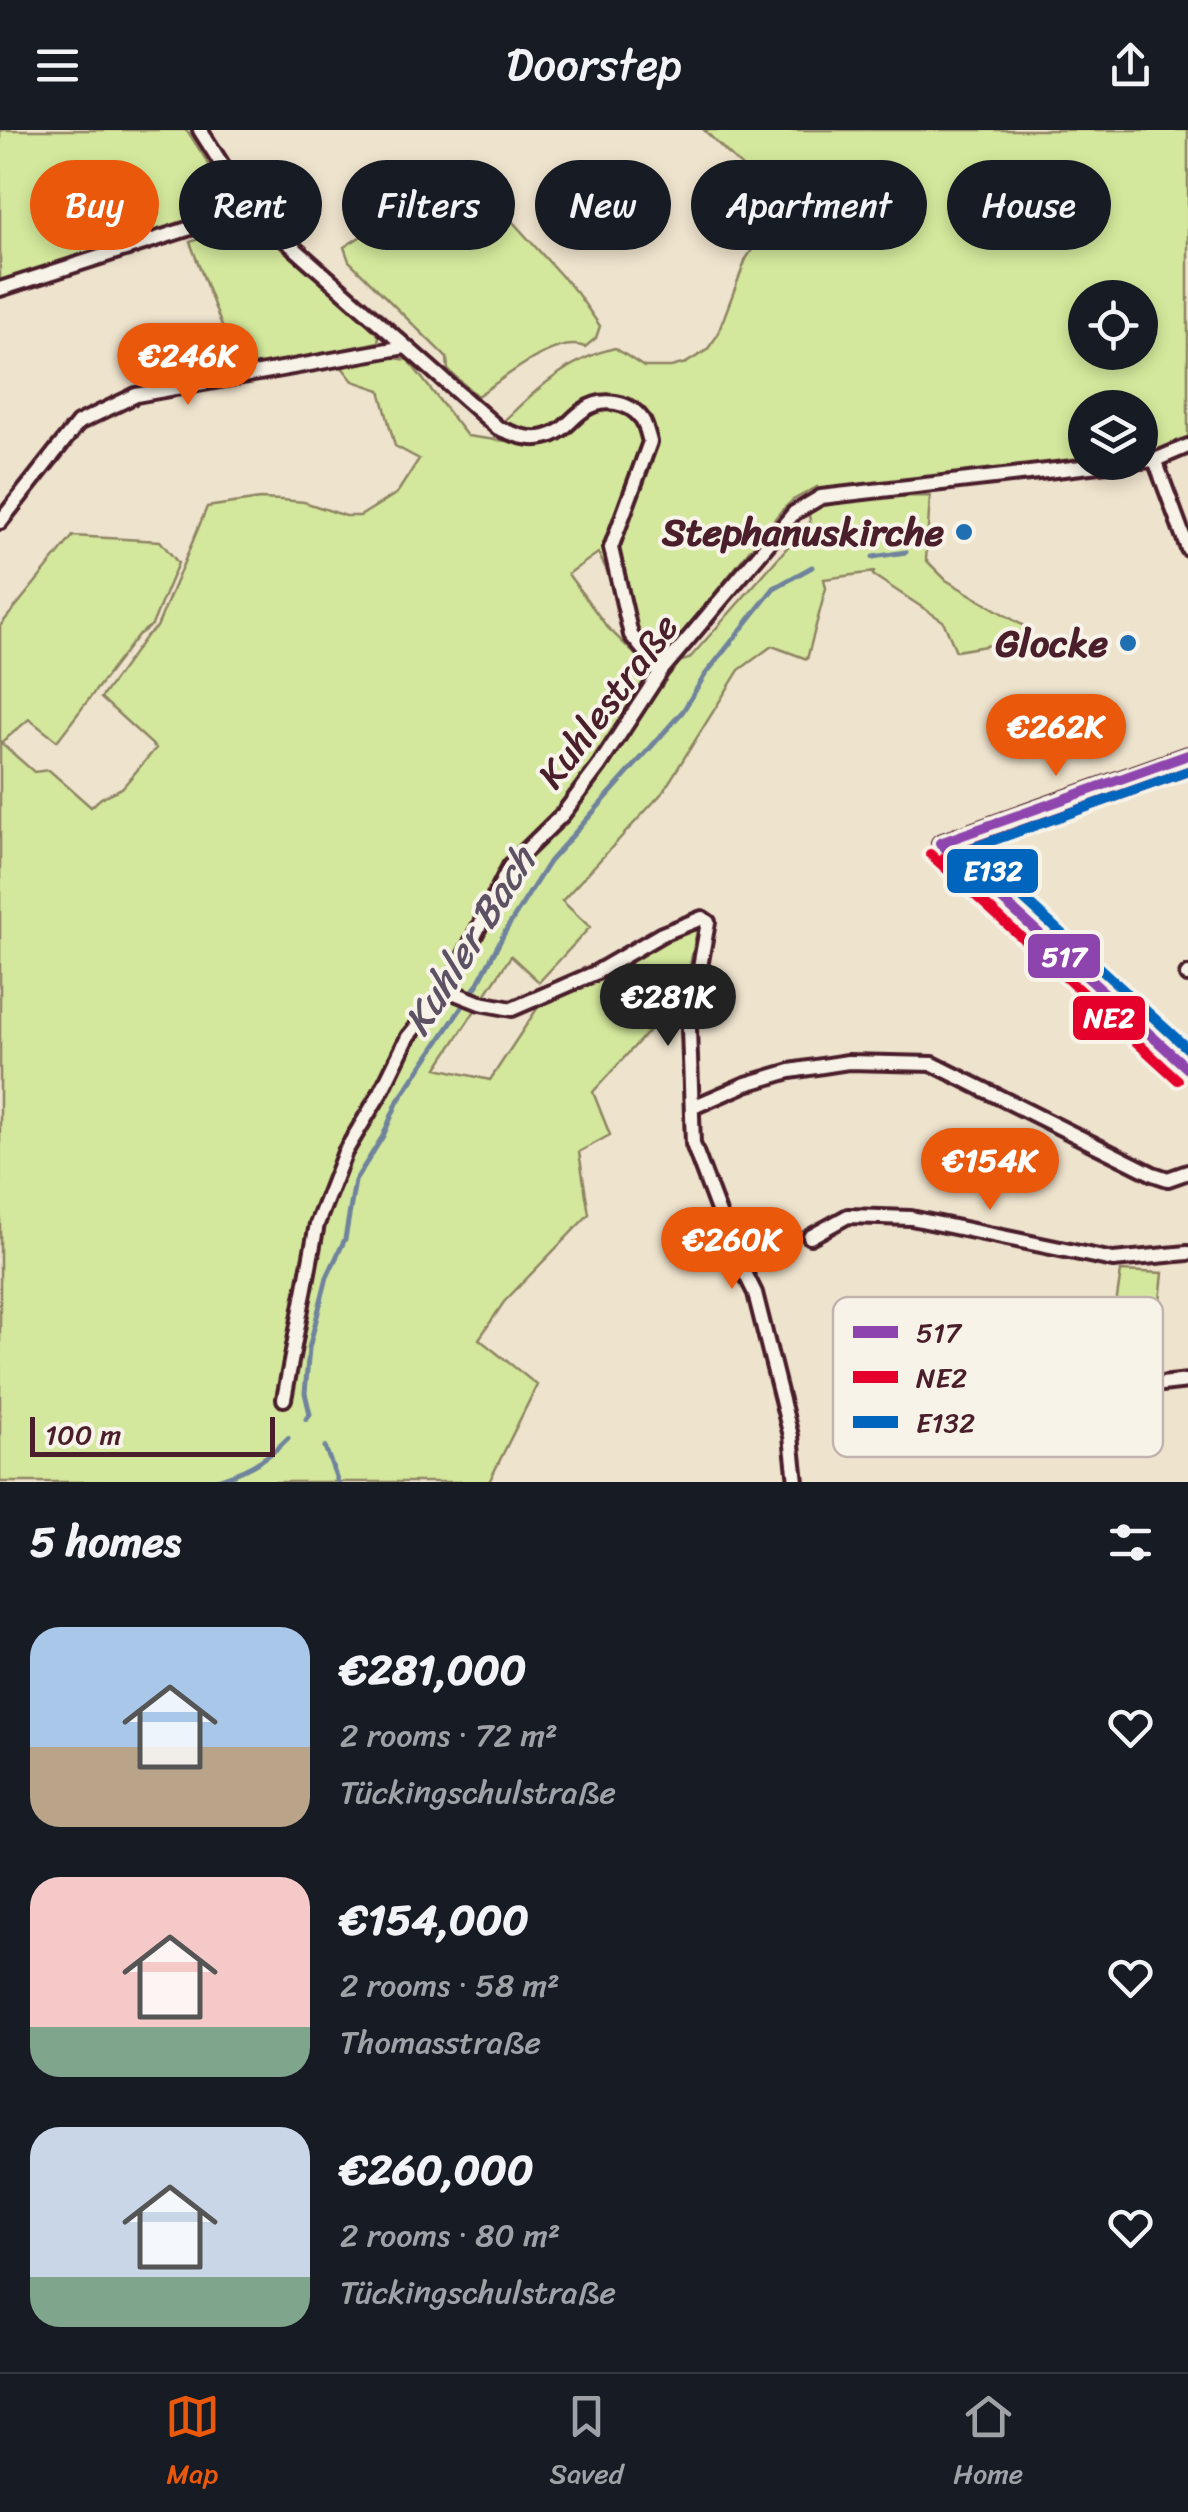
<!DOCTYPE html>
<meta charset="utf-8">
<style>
:root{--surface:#171b24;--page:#20242c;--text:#f1f3f6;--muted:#9ea1a6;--line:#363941;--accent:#ea580c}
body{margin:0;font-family:Sriracha,sans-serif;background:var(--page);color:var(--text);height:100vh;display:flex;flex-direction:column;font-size:38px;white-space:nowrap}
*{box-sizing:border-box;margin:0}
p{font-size:32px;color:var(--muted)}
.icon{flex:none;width:55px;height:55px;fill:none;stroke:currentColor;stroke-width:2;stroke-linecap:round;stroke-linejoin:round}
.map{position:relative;height:1352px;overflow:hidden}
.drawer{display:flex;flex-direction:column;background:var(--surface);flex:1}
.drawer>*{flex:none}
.hud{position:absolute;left:30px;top:30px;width:1130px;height:90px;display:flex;gap:20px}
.tools{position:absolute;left:1068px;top:150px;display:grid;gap:20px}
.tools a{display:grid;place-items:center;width:90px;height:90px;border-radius:50%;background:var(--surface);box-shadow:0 5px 15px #0003;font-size:50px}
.scale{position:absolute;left:30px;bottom:25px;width:245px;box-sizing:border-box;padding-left:10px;border:5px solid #4a1f2b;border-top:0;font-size:28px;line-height:35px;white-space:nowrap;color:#4a1f2b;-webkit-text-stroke:8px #f7f3e8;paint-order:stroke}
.price{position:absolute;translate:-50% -85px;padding:0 22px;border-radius:35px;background:var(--accent);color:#fff;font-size:32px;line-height:65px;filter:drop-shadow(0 2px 5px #0008)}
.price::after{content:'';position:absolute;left:50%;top:60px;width:30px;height:22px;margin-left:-15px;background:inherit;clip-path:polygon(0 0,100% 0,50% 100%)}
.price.on{background:#222;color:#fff}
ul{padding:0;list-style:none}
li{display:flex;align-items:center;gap:30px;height:250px;padding:0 30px}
li span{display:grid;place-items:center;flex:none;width:280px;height:200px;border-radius:30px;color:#555}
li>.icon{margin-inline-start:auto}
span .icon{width:120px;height:120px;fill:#fffc;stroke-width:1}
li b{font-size:42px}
h2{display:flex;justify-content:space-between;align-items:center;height:120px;padding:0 30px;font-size:42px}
.tag{padding:0 35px;border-radius:45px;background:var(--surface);box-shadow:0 5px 15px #0003;font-size:35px;line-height:90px}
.tag.on{background:var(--accent);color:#fff}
header{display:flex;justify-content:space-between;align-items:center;height:130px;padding:0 30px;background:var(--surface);font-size:45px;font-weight:600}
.dock{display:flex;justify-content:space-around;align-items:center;height:140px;border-top:2px solid var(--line);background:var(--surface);font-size:28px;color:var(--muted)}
.dock a{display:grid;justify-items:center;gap:5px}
.dock .on{color:var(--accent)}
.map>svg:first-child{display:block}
.green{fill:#d3e89c;stroke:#8e8464;stroke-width:2.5;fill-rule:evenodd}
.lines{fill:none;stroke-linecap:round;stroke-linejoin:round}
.stream{stroke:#70839d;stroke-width:5}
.minor-casing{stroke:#4a1f2b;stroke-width:20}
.minor{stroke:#f7f3e8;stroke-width:12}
.bus-1-casing{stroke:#f7f3e8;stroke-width:18}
.bus-2-casing{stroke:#f7f3e8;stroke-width:18}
.bus-3-casing{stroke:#f7f3e8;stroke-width:18}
.bus-1{stroke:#8e44ad;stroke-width:10}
.bus-2{stroke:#e4002b;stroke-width:10}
.bus-3{stroke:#0065bd;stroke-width:10}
.poi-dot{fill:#1f6fb2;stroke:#f7f3e8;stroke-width:4}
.labels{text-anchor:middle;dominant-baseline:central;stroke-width:8;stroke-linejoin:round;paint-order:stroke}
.poi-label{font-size:38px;font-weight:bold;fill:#4a1f2b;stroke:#f7f3e8;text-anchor:end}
.street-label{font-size:38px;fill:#4a1f2b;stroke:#f7f3e8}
.water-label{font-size:40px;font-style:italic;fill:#5d5164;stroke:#f7f3e8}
.key{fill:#f7f3e8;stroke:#c3b3af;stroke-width:2.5}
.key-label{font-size:28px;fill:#4a1f2b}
.line-badge{stroke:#f7f3e8;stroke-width:4}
.badge-label{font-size:28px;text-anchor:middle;font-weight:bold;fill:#fff}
</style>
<header><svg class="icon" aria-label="menu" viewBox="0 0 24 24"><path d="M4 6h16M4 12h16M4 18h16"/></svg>Doorstep<svg class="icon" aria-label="share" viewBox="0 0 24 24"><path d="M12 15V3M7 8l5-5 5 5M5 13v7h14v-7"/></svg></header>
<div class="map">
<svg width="1188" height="1352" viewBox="0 0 1188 1352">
<rect width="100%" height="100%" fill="#eee3cd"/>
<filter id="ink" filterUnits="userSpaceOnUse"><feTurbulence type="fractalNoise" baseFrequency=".01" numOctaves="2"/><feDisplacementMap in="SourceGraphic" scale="20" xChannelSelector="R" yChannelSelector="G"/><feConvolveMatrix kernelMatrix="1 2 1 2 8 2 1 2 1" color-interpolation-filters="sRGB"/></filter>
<g filter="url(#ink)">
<path class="green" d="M 0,0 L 187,0 L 233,72 L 230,79 C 156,109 76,128 0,154 Z
M 704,0 L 1188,0 L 1188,316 L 1140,331 L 1140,278 L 1085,278 L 1085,332 L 821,367 L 817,357 L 793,370 L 781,381 L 665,525 L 639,504 L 598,423 L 568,444 L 607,497 L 651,540 L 689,529 L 808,394 L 811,396 L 808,380 L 860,367 L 930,366 L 926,430 L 946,450 L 1027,498 L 1003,513 L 956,521 L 943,491 L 873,445 L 874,442 L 824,449 L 826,458 L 807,529 L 772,516 L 739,540 L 663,662 L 562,771 L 590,797 L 539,852 L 511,826 L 437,938 L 490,950 L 544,868 L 666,804 L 697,800 L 685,861 L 593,962 L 610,1005 L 579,1022 L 589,1084 L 504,1172 L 479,1209 L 537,1255 L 489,1352 L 0,1352 L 0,496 L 73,406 L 160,411 L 178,433 L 152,495 L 138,505 L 57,611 L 29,589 L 1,613 L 34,642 L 49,640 L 91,677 L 101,668 L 122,658 L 156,618 L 101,568 L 146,506 L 157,497 L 207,377 L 260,369 L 282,370 L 304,372 L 346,386 L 360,386 L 397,363 L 419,329 L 395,316 L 380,260 L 353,251 L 341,236 L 388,227 L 408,230 L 467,306 C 527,314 549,321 598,277 L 647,289 L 619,266 L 594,271 L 561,294 L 535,305 L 503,292 C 535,260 570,228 615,218 L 644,237 L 671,237 L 686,233 L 707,220 L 717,206 L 746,129 L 781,75 ZM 1085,168 L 1140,168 L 1140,222 L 1085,222 Z
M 466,40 L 577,163 L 600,196 L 596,208 L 585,217 C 554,205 504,249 477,266 L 448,240 L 447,228 L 349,131 L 344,117 Z
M 246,93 L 254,95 L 374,199 L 379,206 L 378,212 L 239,241 L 190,112 Z
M 1121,1141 L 1163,1143 L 1153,1238 L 1143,1238 L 1142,1251 L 1104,1256 Z"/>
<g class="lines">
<path class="stream" d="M 873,427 L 906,422
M 306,1289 L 310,1284 L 305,1263 L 309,1218 L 327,1147 L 345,1109 L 355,1051 L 383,1006 L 398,971 L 477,855 L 506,800 L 549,732 L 683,581 L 705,545 L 774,458 L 812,437
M 325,1317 L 338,1352
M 210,1352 C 242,1343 265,1332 288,1308"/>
<defs>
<path id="minor" d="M 200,0 L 250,79 L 498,298 C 514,304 528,311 545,307 C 564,303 570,289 584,280 C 602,267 629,271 642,289 C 646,295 648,305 650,312 L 611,418 L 631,505 L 661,541
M 0,159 L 250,79
M 1155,330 L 1188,419
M 1140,331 L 1155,330 L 1188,316
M 0,392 L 78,293 L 136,265 L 405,217
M 1188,625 L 940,713 L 1188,939
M 1187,845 L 1188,844
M 447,860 L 480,873 L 512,879 L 595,843 L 662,804 L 702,788 L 708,792 L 689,899 L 693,1014 L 731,1115 L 755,1163 L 791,1306 L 796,1352
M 693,977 L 746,954 L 790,941 L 848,932 L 933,934 L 1153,1044 L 1168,1049 L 1188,1042
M 810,1107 L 848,1086 L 911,1088 L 1113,1130 L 1188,1123
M 884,1255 L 967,1247 L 1091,1262 L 1188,1251
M 284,1269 L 317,1094 L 345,1022 L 381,962 L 408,907 L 447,860 L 510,736 L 563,684 L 599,636 L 661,541 L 794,383 L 821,367 L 1125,332"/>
</defs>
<use href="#minor" class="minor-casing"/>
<use href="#minor" class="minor"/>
<defs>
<path id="bus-1" d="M 940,713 L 1188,939
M 940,713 L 1188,625"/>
<path id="bus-2" d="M 930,724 L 1178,950
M 945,727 L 1188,641"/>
<path id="bus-3" d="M 1188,641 L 969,719 L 1188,919"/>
</defs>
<use href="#bus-1" class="bus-1-casing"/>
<use href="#bus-2" class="bus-2-casing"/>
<use href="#bus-3" class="bus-3-casing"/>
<use href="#bus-1" class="bus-1"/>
<use href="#bus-2" class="bus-2"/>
<use href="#bus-3" class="bus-3"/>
</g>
</g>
<g class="poi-dot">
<circle cx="964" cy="402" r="10"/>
<circle cx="1128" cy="513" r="10"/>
</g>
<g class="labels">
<g class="poi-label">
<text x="944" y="402">Stephanuskirche</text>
<text x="1108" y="513">Glocke</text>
</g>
<g class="street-label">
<text transform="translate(608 571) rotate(-53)">Kuhlestraße</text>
</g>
<g class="water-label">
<text transform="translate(469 811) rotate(-58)">Kuhler Bach</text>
</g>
</g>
<rect x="833" y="1167" width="330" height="160" rx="15" class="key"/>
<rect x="853" y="1196" width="45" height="12" fill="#8e44ad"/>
<rect x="853" y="1241" width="45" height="12" fill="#e4002b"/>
<rect x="853" y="1286" width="45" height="12" fill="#0065bd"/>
<g class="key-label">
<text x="916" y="1212">517</text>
<text x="916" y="1257">NE2</text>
<text x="916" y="1302">E132</text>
</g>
<g class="line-badge">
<rect x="945" y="717" width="95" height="48" rx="10" fill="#0065bd"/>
<rect x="1026" y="802" width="76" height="48" rx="10" fill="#8e44ad"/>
<rect x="1071" y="864" width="76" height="48" rx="10" fill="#e4002b"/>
</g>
<g class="badge-label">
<text x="993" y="750">E132</text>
<text x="1064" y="836">517</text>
<text x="1109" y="897">NE2</text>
</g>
</svg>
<div class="tools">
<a><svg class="icon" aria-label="locate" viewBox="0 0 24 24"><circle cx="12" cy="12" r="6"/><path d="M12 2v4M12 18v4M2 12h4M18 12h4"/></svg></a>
<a><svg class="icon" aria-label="layers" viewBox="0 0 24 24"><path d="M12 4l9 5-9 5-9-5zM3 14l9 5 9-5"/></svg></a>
</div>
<div class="scale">100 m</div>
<b class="price" style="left:188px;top:278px">€246K</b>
<b class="price" style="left:1056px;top:649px">€262K</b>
<b class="price on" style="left:668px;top:919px">€281K</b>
<b class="price" style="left:990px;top:1083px">€154K</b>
<b class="price" style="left:732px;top:1162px">€260K</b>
<div class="hud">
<a class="tag on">Buy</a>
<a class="tag">Rent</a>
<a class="tag">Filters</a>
<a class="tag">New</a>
<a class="tag">Apartment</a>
<a class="tag">House</a>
</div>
</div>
<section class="drawer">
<h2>5 homes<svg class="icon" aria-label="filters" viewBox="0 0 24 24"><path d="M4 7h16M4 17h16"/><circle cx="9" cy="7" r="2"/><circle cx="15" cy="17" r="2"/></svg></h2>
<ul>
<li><span style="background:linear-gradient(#a9c7e8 60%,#b9a48a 0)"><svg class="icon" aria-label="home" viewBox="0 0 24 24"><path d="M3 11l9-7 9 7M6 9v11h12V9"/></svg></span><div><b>€281,000</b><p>2 rooms · 72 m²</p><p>Tückingschulstraße</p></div><svg class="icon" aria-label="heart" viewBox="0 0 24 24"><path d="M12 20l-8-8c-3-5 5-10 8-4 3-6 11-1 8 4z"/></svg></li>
<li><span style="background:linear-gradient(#f6c9c9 75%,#7fa58c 0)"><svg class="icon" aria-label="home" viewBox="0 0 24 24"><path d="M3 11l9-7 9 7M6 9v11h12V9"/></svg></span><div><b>€154,000</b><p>2 rooms · 58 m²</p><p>Thomasstraße</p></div><svg class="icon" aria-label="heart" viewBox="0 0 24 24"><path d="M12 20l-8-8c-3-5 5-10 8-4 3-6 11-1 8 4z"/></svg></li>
<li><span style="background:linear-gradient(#c9d6e8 75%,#7fa58c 0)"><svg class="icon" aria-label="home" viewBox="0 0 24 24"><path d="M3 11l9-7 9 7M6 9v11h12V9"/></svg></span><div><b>€260,000</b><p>2 rooms · 80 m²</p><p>Tückingschulstraße</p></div><svg class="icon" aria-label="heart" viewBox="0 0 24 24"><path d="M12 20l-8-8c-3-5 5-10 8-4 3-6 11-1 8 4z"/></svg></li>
</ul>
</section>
<nav class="dock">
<a class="on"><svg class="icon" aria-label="map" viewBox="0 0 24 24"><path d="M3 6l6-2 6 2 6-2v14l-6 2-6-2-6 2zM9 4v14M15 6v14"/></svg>Map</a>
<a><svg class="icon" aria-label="saved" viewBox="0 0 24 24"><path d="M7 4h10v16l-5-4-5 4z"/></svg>Saved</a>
<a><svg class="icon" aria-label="home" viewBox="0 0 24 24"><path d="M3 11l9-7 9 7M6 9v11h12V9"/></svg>Home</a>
</nav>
